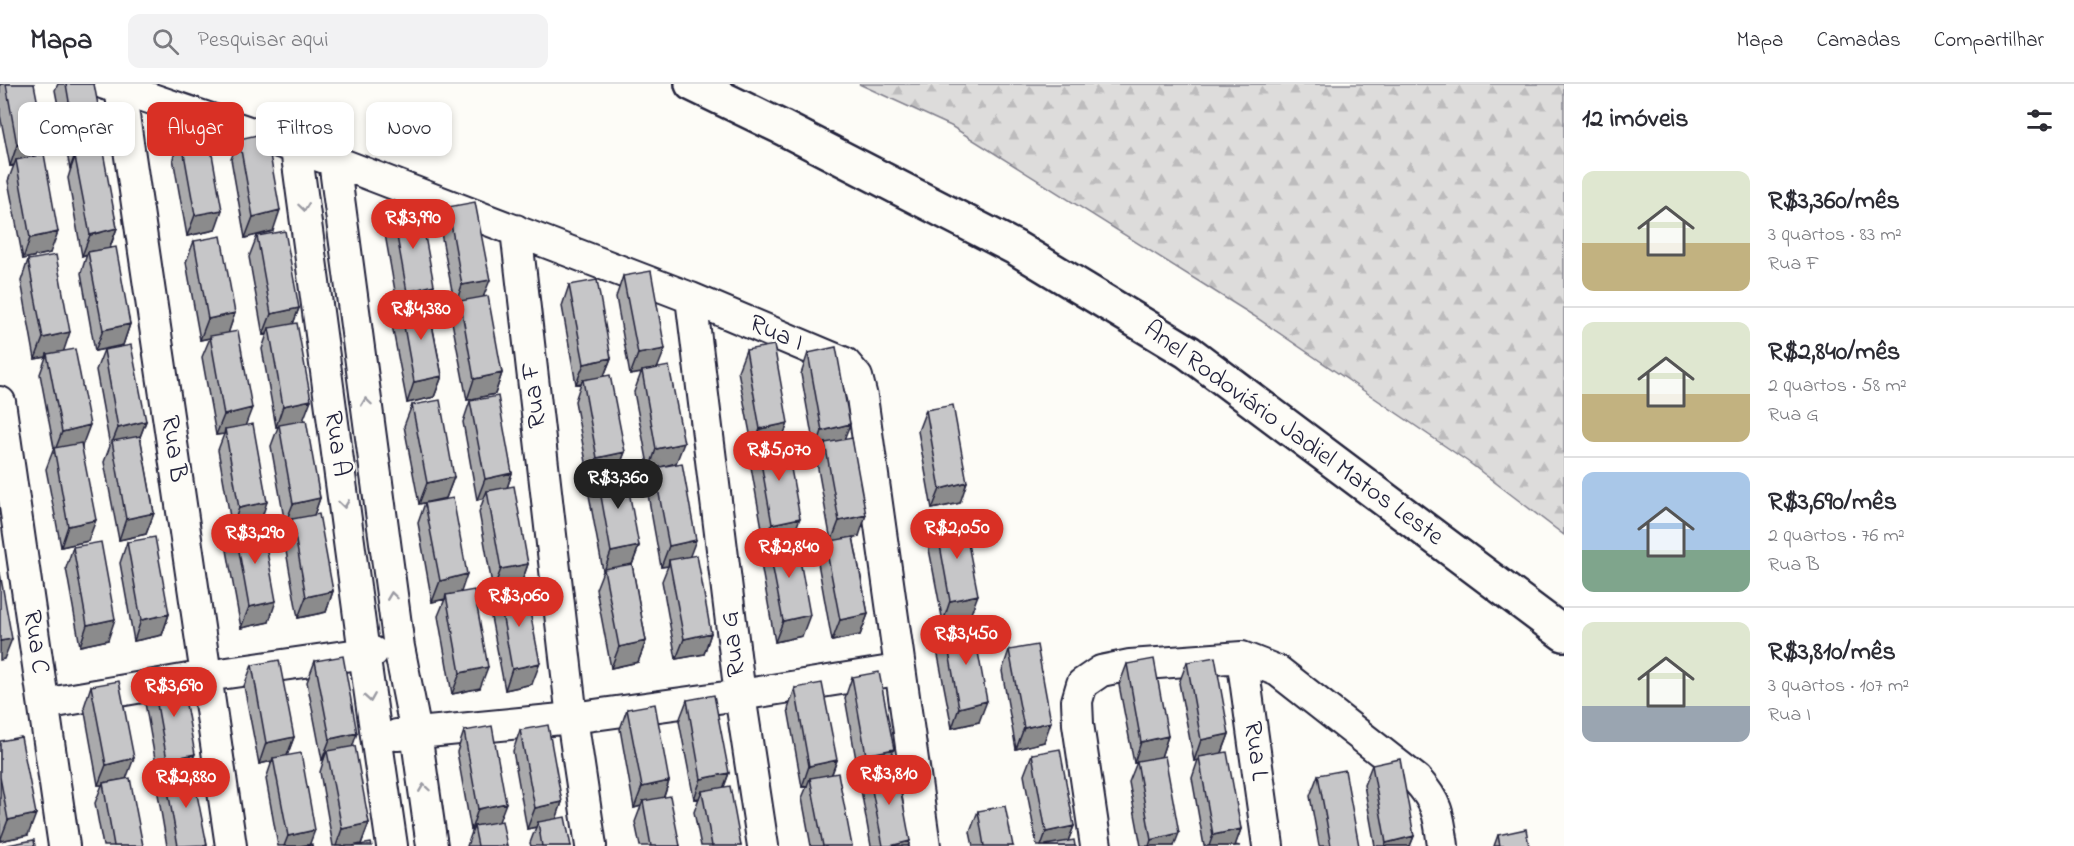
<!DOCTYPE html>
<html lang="pt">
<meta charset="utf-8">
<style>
:root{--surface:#fff;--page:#f2f2f3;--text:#2b2b33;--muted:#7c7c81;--line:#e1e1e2;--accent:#d93025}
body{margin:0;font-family:"Indie Flower",sans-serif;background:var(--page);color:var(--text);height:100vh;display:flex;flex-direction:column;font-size:22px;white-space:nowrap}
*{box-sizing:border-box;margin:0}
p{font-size:20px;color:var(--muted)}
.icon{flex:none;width:33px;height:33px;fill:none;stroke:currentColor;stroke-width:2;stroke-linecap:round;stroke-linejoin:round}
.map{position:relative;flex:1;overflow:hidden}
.side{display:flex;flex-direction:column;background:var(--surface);width:510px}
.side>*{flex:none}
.hud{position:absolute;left:18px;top:18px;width:570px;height:54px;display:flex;gap:12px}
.price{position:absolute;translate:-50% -51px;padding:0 14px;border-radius:21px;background:var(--accent);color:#fff;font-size:20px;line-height:39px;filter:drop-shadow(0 2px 3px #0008)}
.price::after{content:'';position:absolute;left:50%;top:36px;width:18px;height:14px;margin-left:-9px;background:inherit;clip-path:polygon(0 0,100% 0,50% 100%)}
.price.active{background:#222;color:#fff}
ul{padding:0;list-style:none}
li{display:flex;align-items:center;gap:18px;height:150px;padding:0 18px}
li+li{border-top:2px solid var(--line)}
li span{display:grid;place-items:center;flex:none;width:168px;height:120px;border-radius:12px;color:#555}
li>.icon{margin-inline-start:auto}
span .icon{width:72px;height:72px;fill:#fffc;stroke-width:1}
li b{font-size:26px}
h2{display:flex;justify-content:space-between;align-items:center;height:72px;padding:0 18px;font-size:26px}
.pill{padding:0 21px;border-radius:12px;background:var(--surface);box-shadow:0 3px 9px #0003;font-size:21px;line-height:54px}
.pill.active{background:var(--accent);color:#fff}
header{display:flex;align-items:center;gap:36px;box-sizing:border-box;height:84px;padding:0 30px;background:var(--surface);border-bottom:2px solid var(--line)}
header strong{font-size:28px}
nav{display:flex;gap:33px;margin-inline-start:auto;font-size:21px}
.search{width:420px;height:54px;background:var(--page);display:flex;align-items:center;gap:15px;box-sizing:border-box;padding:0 21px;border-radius:12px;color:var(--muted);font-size:22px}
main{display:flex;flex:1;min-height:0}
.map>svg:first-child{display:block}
.forest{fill:url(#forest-firs);stroke:#807f8b;stroke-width:1.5}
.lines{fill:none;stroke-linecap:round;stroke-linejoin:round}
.minor-casing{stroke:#22223b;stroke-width:34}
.highway-casing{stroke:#22223b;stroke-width:38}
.minor{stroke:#fdfcf7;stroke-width:30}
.highway{stroke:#fdfcf7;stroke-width:33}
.wall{fill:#aaaaac;stroke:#22223b;stroke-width:1.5}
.shaded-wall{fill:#8b8b8c;stroke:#22223b;stroke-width:1.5}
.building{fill:#c6c6c8;stroke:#22223b;stroke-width:1.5}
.oneway{stroke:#9a9aa2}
.labels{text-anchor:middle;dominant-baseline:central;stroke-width:5;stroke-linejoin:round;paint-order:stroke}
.street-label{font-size:26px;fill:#22223b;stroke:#fdfcf7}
</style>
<header>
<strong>Mapa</strong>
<div class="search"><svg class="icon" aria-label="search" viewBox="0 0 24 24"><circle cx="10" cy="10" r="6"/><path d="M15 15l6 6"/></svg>Pesquisar aqui</div>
<nav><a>Mapa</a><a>Camadas</a><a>Compartilhar</a></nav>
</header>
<main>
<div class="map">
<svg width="1564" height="762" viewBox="0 0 1564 762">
<defs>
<pattern id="forest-firs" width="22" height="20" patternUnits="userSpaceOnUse" patternTransform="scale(1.5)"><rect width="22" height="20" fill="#dddcdb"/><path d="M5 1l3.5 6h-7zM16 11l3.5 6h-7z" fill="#bdbcbd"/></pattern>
</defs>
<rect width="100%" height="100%" fill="#fdfcf7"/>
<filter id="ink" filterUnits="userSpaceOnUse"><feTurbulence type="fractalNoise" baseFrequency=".0167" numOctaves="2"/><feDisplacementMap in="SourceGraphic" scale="12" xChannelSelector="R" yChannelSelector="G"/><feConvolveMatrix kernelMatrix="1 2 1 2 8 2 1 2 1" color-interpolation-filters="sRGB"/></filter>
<g filter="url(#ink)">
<path class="forest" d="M 859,0 L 1564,0 L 1564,451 L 1467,377 L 1254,232 L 951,42 Z"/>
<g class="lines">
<defs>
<path id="minor" d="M 105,0 L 120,4 L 334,77 L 691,214 L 845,279 L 857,293 L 862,313 L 925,762
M 120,4 L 231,762
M 296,65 L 364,569 L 392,762
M 334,77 L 399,563 L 416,649 L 432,762
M 516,146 L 572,634 L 591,762
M 691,214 L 740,611 L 763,762
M 0,318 L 64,762
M 1242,573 L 1268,762
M 44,620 L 206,592 L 373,568
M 397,651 L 572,634 L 740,611 L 891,587
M 1096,762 L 1078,640 L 1077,617 L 1082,600 L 1101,587 L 1130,581 L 1242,573 L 1278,587 L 1417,696 C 1438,719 1439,732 1443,762"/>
<path id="highway" d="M 692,0 L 781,43 L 1016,164 L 1188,268 L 1564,550"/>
</defs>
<use href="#minor" class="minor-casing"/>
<use href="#highway" class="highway-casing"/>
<use href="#minor" class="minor"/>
<use href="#highway" class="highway"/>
</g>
<path class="wall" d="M 0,0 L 34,0 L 39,71 L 50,169 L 23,175 L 8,97 L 14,81 L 10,82 L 0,31 Z
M 58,0 L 94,0 L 101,68 L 117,144 L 110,164 L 130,240 L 123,261 L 95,267 L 81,189 L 87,170 L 82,172 L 68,94 L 71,84 L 70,85 L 55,6 Z
M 181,53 L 215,146 L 187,152 L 173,74 Z
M 239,55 L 273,147 L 245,154 L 231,75 Z
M 448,123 L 484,212 L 502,289 L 495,310 L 467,316 L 452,238 L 458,221 L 455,222 L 440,144 Z
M 393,130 L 428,219 L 442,292 L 434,313 L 407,319 L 392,241 L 398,224 L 385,150 Z
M 257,152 L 299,224 L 293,240 L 303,337 L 320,414 L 314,431 L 333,507 L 326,528 L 298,534 L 284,456 L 290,439 L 285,440 L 271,362 L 278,343 L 276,343 L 262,265 L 267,250 L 263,251 L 249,173 Z
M 194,157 L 235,229 L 228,249 L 245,342 L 260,439 L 232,444 L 218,366 L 224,350 L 216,351 L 202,273 L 210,254 L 200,256 L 186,178 Z
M 28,176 L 64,267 L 82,362 L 88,457 L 61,463 L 46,385 L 54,364 L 40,290 L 46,273 L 35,275 L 21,197 Z
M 623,192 L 658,284 L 676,379 L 659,383 L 690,473 L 711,549 L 704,570 L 676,575 L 662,497 L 668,482 L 661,483 L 647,405 L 654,384 L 649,386 L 634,308 L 641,289 L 630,291 L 616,213 Z
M 569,201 L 611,274 L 604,292 L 625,368 L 618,386 L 639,462 L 632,481 L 646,557 L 638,578 L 611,584 L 596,505 L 603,487 L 589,411 L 596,393 L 589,395 L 575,317 L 581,299 L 576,300 L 562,222 Z
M 104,266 L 146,337 L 140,353 L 154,429 L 146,450 L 119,456 L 104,378 L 110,362 L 96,286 Z
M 746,266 L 788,339 L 781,358 L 802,552 L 775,558 L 761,480 L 768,460 L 765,461 L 751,383 L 757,364 L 753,365 L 738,287 Z
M 808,269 L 845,355 L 859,452 L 853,453 L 868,530 L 860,551 L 832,557 L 818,479 L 825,458 L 831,457 L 817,379 L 822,366 L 815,368 L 801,290 Z
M 470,317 L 512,389 L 507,404 L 528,480 L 521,500 L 493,506 L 479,428 L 484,414 L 477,416 L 463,338 Z
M 412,321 L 454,393 L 446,414 L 428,418 L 461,508 L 480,604 L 452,610 L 438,532 L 445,515 L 432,518 L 418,439 L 425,419 L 419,420 L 404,342 Z
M 926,326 L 960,419 L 932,425 L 918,347 Z
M 936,439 L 970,532 L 943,538 L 928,460 Z
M 235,445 L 269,538 L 241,544 L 227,466 Z
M 127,458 L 169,530 L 162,551 L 134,557 L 120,479 Z
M 73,463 L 108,556 L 80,562 L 66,484 Z
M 498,507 L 532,600 L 505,606 L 490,528 Z
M 945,546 L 979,638 L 952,644 L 937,566 Z
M 1009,566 L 1044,658 L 1016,665 L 1002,587 Z
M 315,577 L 352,663 L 369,739 L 361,760 L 353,762 L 333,762 L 320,688 L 324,675 L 322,676 L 307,598 Z
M 1187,578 L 1229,650 L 1222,669 L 1241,745 L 1235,761 L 1240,762 L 1204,762 L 1192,694 L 1198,676 L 1194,677 L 1179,599 Z
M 1127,580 L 1168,652 L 1161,673 L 1174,762 L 1141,762 L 1129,698 L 1137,678 L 1134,679 L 1119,601 Z
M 252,581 L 294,653 L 287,672 L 310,760 L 312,762 L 278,762 L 266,695 L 272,677 L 259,680 L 244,602 Z
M 852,593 L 888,682 L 908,762 L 871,762 L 861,706 L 867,690 L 859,692 L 845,614 Z
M 153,598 L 189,685 L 207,762 L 167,762 L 158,710 L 163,697 L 159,697 L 145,619 Z
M 91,602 L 126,694 L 143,762 L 103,762 L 95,719 L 102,701 L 98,701 L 84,623 Z
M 795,604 L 837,676 L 832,690 L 852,762 L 811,762 L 802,714 L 807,702 L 802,703 L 788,625 Z
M 687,616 L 729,689 L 724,703 L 741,762 L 701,762 L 694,728 L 699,714 L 694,715 L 679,637 Z
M 627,625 L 669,697 L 664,713 L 680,762 L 640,762 L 635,738 L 641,722 L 634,724 L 620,645 Z
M 520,646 L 562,718 L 556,735 L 571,762 L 531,762 L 530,759 L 536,743 L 527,745 L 513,667 Z
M 464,647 L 499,738 L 507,762 L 467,762 L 473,745 L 471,746 L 457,668 Z
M 0,657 L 28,751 L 0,757 Z
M 1032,670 L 1074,742 L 1068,757 L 1075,762 L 1037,762 L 1024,691 Z
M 1372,681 L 1414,752 L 1410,762 L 1375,762 L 1364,701 Z
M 1318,691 L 1359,762 L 1319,762 L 1310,712 Z
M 978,727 L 1013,762 L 973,762 L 970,748 Z
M 1498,751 L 1529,762 L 1494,762 Z"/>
<path class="shaded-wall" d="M 45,56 L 37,76 L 16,76 L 14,81 L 10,82 L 17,61 Z
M 105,57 L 97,78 L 75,73 L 71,84 L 70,85 L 77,64 Z
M 222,126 L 215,146 L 187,152 L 195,131 Z
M 280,126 L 273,147 L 245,154 L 253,133 Z
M 117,144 L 109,165 L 88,168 L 87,170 L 82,172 L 90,151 Z
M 58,148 L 50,169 L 23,175 L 30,154 Z
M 490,196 L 482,216 L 460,217 L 458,221 L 455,222 L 462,201 Z
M 434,201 L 427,222 L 401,225 L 407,208 Z
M 299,224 L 291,245 L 269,244 L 267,250 L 263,251 L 271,230 Z
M 235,229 L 228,250 L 200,256 L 208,235 Z
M 130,240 L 123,261 L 95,267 L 103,246 Z
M 70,248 L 63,269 L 47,270 L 46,273 L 35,275 L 43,254 Z
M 665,265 L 657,285 L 642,287 L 641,289 L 630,291 L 638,270 Z
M 611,274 L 603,294 L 583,296 L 581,299 L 576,300 L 584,280 Z
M 502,289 L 495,310 L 467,316 L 474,295 Z
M 442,292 L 434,313 L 407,319 L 414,298 Z
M 311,316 L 303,337 L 276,343 L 283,322 Z
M 252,324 L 244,345 L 225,345 L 224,350 L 216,351 L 224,331 Z
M 146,337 L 138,358 L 112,359 L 118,344 Z
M 788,339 L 780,360 L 758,362 L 757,364 L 753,365 L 760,345 Z
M 850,340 L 842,361 L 825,359 L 822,366 L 815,368 L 822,347 Z
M 90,341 L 82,362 L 54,369 L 62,348 Z
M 684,359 L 676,379 L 649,386 L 656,365 Z
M 625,368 L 617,389 L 597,390 L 596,393 L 589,395 L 597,374 Z
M 512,389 L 505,410 L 487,407 L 484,414 L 477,416 L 485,395 Z
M 454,393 L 446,414 L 419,420 L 427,399 Z
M 967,398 L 960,419 L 932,425 L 940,405 Z
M 320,414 L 313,434 L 292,435 L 290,439 L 285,440 L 293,420 Z
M 267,418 L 260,439 L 232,444 L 239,424 Z
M 154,429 L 146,450 L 119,456 L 126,435 Z
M 866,431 L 859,452 L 831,458 L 839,437 Z
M 800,434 L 792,455 L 765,461 L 772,440 Z
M 96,436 L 88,457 L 61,463 L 68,442 Z
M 696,456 L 688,477 L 669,476 L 668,482 L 661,483 L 669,462 Z
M 639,462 L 631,483 L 604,487 L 611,468 Z
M 528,480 L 521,500 L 493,506 L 501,485 Z
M 467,490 L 460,511 L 446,511 L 445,515 L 432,518 L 440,497 Z
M 333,507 L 326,528 L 298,534 L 306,513 Z
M 978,511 L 970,532 L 943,538 L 950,517 Z
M 276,517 L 269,538 L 241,544 L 249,523 Z
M 169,530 L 162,551 L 134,557 L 141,536 Z
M 868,530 L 860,551 L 832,557 L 840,536 Z
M 810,531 L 802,552 L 775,558 L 783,537 Z
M 115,535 L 108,556 L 80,562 L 87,541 Z
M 711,549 L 704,570 L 676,575 L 684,555 Z
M 12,555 L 4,575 L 0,576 L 0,557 Z
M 646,557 L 638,578 L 611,584 L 619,563 Z
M 540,579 L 532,600 L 505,606 L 512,585 Z
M 488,583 L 480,604 L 452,610 L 460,589 Z
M 987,617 L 979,638 L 952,644 L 959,624 Z
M 1051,638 L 1044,658 L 1016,665 L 1024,644 Z
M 357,649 L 350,670 L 327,667 L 324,675 L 322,676 L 330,655 Z
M 1229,650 L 1221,671 L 1199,673 L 1198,676 L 1194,677 L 1201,656 Z
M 1168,652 L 1161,673 L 1134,679 L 1141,658 Z
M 294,653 L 286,674 L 273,674 L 272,677 L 259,680 L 266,659 Z
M 894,665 L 886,686 L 868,686 L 867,690 L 859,692 L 866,671 Z
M 195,670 L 187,691 L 165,690 L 163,697 L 159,697 L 167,676 Z
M 134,674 L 126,695 L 103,699 L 102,701 L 98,701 L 106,681 Z
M 837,676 L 829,697 L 810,694 L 807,702 L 802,703 L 809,682 Z
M 729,689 L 721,710 L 702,707 L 699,714 L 694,715 L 701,695 Z
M 669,697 L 662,718 L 643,717 L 641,722 L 634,724 L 642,703 Z
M 562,718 L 555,739 L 538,738 L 536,743 L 527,745 L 535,724 Z
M 506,719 L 498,740 L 474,742 L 473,745 L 471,746 L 478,725 Z
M 36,730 L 28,751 L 0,757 L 8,736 Z
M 369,739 L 361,760 L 353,762 L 336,762 L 342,745 Z
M 1074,742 L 1066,762 L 1041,762 L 1046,748 Z
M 1241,745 L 1235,762 L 1209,762 L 1213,751 Z
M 315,746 L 309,762 L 284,762 L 288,752 Z
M 1179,749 L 1174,762 L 1149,762 L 1151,756 Z
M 1414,752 L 1410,762 L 1385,762 L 1386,759 Z
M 910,757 L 908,762 L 890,762 Z"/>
<path class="building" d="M 6,0 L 34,0 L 45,56 L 17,61 Z
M 66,0 L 94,0 L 105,57 L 77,64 Z
M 208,48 L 222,126 L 195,131 L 181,53 Z
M 266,49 L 280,126 L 253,133 L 239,55 Z
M 103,68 L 117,144 L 90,151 L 75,73 Z
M 44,70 L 58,148 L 30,154 L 16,76 Z
M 475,118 L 490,196 L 462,201 L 448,123 Z
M 420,125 L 434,201 L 407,208 L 393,130 Z
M 285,147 L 299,224 L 271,230 L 257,152 Z
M 221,152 L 235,229 L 208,235 L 194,157 Z
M 116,163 L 130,240 L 103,246 L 88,168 Z
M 56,171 L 70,248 L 43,254 L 28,176 Z
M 651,187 L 665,265 L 638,270 L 623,192 Z
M 597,196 L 611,274 L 584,280 L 569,201 Z
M 488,212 L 502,289 L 474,295 L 460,217 Z
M 427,215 L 442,292 L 414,298 L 400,220 Z
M 297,239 L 311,316 L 283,322 L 269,244 Z
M 238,247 L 252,324 L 224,331 L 210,252 Z
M 131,261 L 146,337 L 118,344 L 104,266 Z
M 774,261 L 788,339 L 760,345 L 746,266 Z
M 836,263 L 850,340 L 822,347 L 808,269 Z
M 75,265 L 90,341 L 62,348 L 47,270 Z
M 669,282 L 684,359 L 656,365 L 642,287 Z
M 610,291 L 625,368 L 597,374 L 583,296 Z
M 498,312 L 512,389 L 485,395 L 470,317 Z
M 440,316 L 454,393 L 427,399 L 412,321 Z
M 953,321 L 967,398 L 940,405 L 926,326 Z
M 306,336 L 320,414 L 293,420 L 279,341 Z
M 253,340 L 267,418 L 239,424 L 225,345 Z
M 140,352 L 154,429 L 126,435 L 112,357 Z
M 852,354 L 866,431 L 839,437 L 825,359 Z
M 786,357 L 800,434 L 772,440 L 758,362 Z
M 81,359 L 96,436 L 68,442 L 54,364 Z
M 682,379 L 696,456 L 669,462 L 654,384 Z
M 625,385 L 639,462 L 611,468 L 597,390 Z
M 514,402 L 528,480 L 501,485 L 487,407 Z
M 453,414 L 467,490 L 440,497 L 425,419 Z
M 319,430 L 333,507 L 306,513 L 292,435 Z
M 963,434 L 978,511 L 950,517 L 936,439 Z
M 262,440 L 276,517 L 249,523 L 235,445 Z
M 155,453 L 169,530 L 141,536 L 127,458 Z
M 853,453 L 868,530 L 840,536 L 825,458 Z
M 796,454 L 810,531 L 783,537 L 768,459 Z
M 101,458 L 115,535 L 87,541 L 73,463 Z
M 697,471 L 711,549 L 684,555 L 669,476 Z
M 632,480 L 646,557 L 619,563 L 604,485 Z
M 0,489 L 12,555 L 0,557 Z
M 525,502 L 540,579 L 512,585 L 498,507 Z
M 474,506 L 488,583 L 460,589 L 446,511 Z
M 973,541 L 987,617 L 959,624 L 945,546 Z
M 1037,561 L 1051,638 L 1024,644 L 1009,566 Z
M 343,572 L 357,649 L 330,655 L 315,577 Z
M 1215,573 L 1229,650 L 1201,656 L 1187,578 Z
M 1154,575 L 1168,652 L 1141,658 L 1127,580 Z
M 279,576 L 294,653 L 266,659 L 252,581 Z
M 879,588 L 894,665 L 866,671 L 852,593 Z
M 181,593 L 195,670 L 167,676 L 153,598 Z
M 119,597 L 134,674 L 106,681 L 91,602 Z
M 822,599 L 837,676 L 809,682 L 795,604 Z
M 714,611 L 729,689 L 701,695 L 687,616 Z
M 655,620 L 669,697 L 642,703 L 627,625 Z
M 548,641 L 562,718 L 535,724 L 520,646 Z
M 492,642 L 506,719 L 478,725 L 464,647 Z
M 21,653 L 36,730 L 8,736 L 0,693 L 0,657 Z
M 355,662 L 369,739 L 342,745 L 327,667 Z
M 1060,665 L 1074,742 L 1046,748 L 1032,670 Z
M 1227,668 L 1241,745 L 1213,751 L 1199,673 Z
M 301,669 L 315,746 L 288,752 L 273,674 Z
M 1165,672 L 1179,749 L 1151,756 L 1137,677 Z
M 1400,675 L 1414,752 L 1386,759 L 1372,681 Z
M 896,681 L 910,757 L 890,762 L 883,762 L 868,686 Z
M 192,685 L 207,761 L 178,762 L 165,690 Z
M 1345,686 L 1359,762 L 1331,762 L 1318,691 Z
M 838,689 L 852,762 L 823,762 L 810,694 Z
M 130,694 L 143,762 L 114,762 L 103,699 Z
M 730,702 L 741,762 L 712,762 L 702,707 Z
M 670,712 L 680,762 L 651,762 L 643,717 Z
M 1005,722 L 1013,762 L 984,762 L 978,727 Z
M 565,733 L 571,762 L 542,762 L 538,738 Z
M 502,737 L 507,762 L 478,762 L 474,742 Z
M 1526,745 L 1529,762 L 1500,762 L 1498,751 Z
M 34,756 L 35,762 L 7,762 L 7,761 Z
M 1074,756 L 1075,762 L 1046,762 L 1046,761 Z
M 371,759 L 372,762 L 353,762 Z
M 312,760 L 312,762 L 299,762 Z"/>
<defs><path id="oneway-chevron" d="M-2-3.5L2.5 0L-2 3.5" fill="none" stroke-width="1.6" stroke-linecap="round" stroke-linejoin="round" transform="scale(1.5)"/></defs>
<g class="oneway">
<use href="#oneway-chevron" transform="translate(304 123) rotate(82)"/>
<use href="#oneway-chevron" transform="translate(366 318) rotate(-98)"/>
<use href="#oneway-chevron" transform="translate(344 420) rotate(82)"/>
<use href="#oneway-chevron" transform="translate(392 512) rotate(-98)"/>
<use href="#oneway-chevron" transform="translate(370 614) rotate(81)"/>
<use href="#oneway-chevron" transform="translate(424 704) rotate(-98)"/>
</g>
</g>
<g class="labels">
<g class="street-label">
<text transform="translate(776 250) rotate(23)">Rua I</text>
<text transform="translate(535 311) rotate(-97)">Rua F</text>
<text transform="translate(1293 350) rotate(36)">Anel Rodoviário Jadiel Matos Leste</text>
<text transform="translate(336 360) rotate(82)">Rua A</text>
<text transform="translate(173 365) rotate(82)">Rua B</text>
<text transform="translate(35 558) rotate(82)">Rua C</text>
<text transform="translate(734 560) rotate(-97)">Rua G</text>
<text transform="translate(1255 667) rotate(82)">Rua L</text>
</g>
</g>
</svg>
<b class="price" style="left:413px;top:166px">R$3,990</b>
<b class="price" style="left:421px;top:257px">R$4,380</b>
<b class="price" style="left:779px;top:398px">R$5,070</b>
<b class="price active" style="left:618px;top:426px">R$3,360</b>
<b class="price" style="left:957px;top:476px">R$2,050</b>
<b class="price" style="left:255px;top:481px">R$3,290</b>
<b class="price" style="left:789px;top:495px">R$2,840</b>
<b class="price" style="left:519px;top:544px">R$3,060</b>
<b class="price" style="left:966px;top:582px">R$3,450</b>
<b class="price" style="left:174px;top:634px">R$3,690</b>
<b class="price" style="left:889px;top:722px">R$3,810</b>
<b class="price" style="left:186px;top:725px">R$2,880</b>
<div class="hud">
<a class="pill">Comprar</a>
<a class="pill active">Alugar</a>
<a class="pill">Filtros</a>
<a class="pill">Novo</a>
</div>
</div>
<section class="side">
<h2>12 imóveis<svg class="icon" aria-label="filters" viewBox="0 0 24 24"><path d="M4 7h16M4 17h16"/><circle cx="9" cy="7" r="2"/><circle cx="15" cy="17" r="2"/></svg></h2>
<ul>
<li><span style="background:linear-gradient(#dfe7d0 60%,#c2b280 0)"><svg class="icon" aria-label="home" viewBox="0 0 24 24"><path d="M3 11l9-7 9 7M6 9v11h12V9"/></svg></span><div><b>R$3,360/mês</b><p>3 quartos · 83 m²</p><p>Rua F</p></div></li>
<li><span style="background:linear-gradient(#dfe7d0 60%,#c2b280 0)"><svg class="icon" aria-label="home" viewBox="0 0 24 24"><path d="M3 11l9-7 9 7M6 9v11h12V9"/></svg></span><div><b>R$2,840/mês</b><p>2 quartos · 58 m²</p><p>Rua G</p></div></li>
<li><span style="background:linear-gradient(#a9c7e8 65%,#7fa58c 0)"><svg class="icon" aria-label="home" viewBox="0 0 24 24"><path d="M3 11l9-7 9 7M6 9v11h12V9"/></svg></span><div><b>R$3,690/mês</b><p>2 quartos · 76 m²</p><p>Rua B</p></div></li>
<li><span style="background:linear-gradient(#dfe7d0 70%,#9aa5b1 0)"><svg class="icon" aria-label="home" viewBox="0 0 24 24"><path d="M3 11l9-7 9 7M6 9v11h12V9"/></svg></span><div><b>R$3,810/mês</b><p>3 quartos · 107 m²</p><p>Rua I</p></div></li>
</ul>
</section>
</main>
